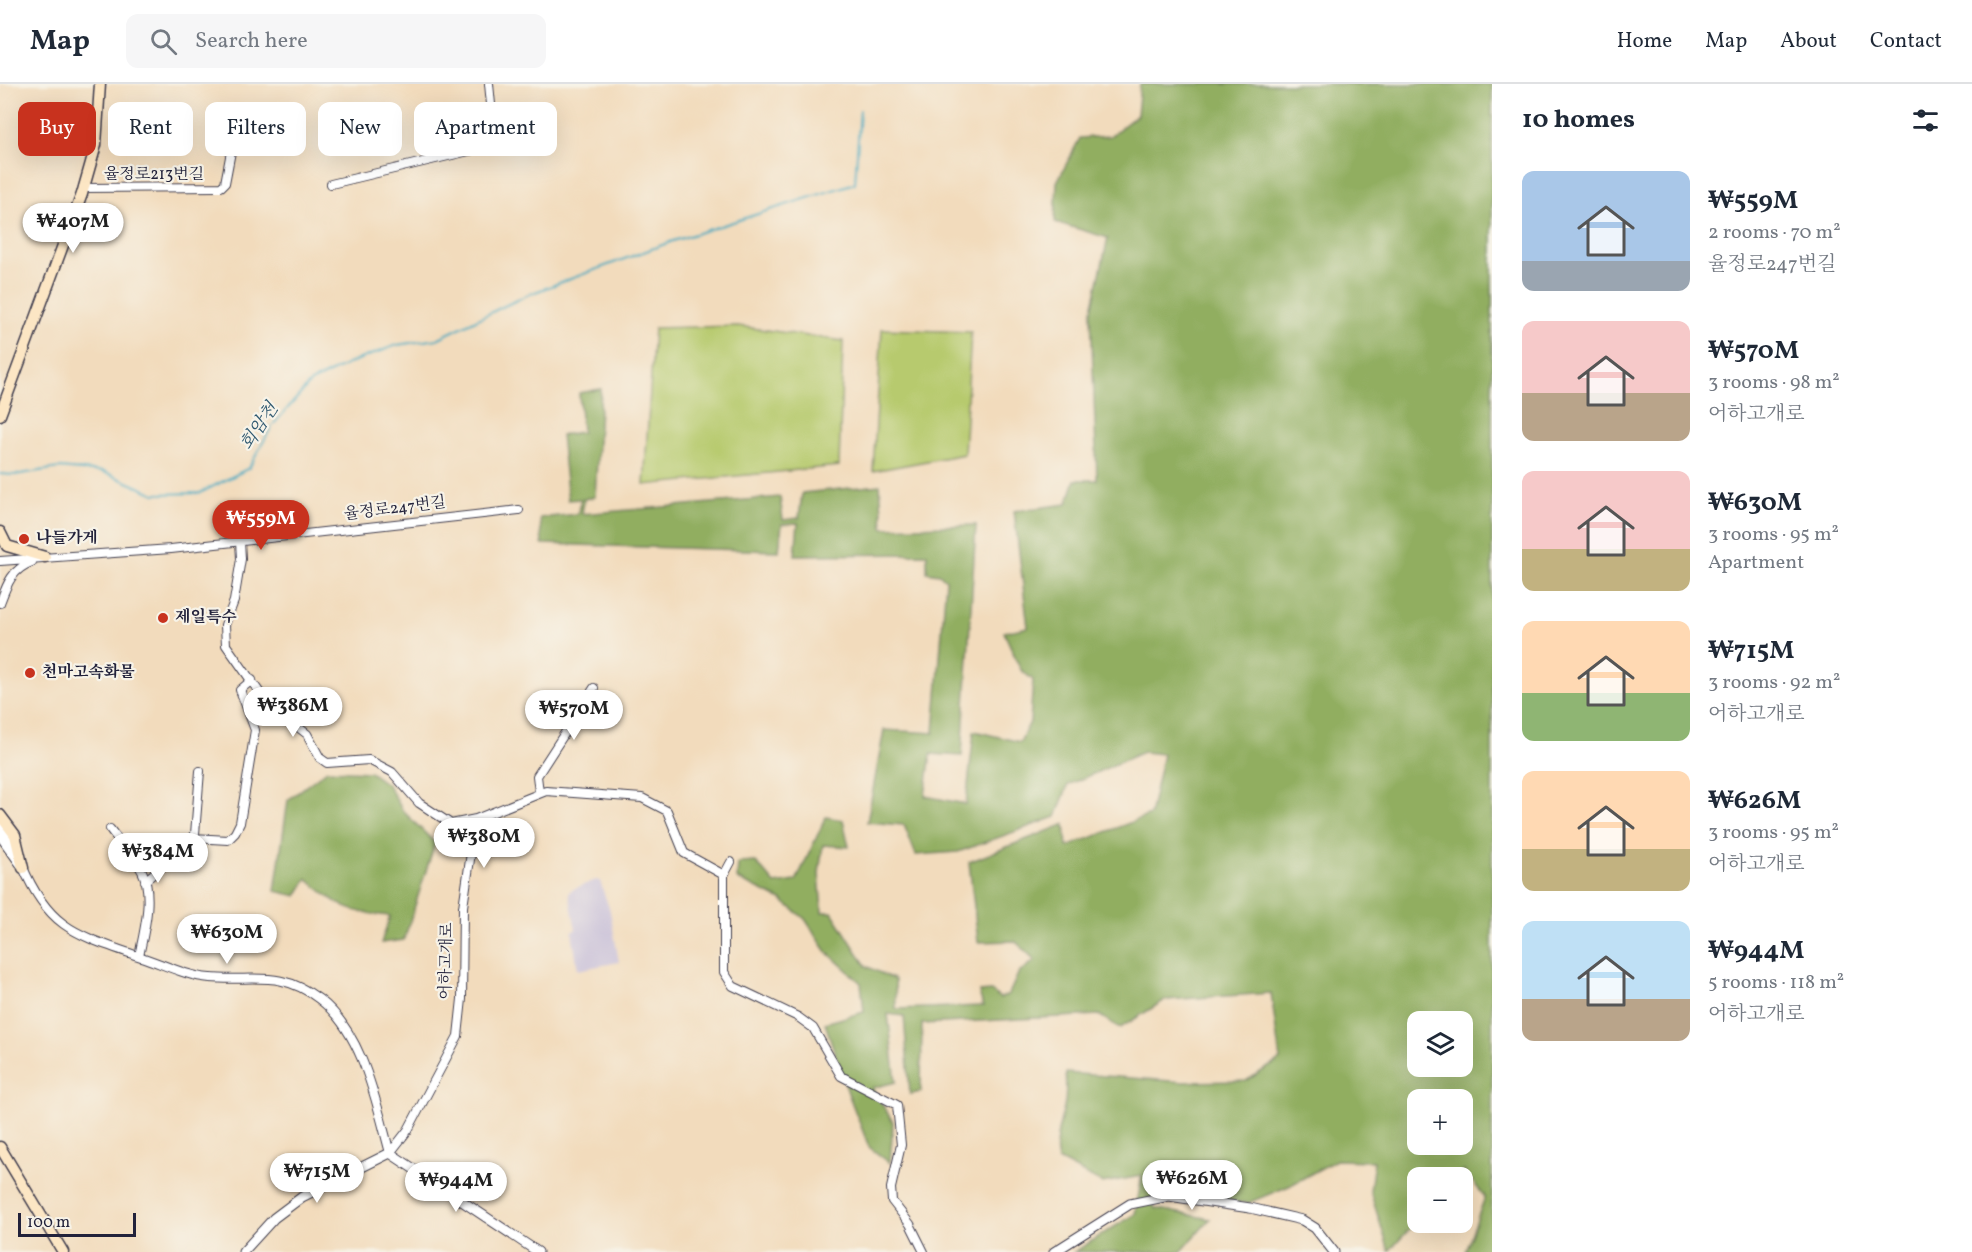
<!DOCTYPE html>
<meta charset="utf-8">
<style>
:root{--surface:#fff;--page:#f6f6f7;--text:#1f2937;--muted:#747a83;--line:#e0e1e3;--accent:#c8321e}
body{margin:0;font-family:Vollkorn,"Noto Serif KR",serif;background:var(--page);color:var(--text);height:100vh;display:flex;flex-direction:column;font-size:22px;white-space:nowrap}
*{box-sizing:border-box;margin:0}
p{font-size:20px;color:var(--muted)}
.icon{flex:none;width:33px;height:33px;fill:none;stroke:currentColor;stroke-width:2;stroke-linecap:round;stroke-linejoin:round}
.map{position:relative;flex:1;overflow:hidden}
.side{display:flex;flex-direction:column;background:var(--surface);width:480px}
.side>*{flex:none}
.banner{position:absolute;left:18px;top:18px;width:570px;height:54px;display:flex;gap:12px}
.buttons{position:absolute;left:1407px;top:927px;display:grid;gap:12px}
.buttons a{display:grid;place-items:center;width:66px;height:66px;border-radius:12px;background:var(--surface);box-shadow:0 6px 24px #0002;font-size:30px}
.scale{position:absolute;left:18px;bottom:15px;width:118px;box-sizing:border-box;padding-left:6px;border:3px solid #22223b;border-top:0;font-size:16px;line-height:21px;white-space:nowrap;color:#22223b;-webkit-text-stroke:4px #f7f3e8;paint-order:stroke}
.price{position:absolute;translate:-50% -51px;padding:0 14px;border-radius:21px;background:#fff;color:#222;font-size:20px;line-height:39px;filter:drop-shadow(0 2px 3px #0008)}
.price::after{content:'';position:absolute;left:50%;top:36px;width:18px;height:14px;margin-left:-9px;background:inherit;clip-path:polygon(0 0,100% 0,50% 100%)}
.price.current{background:var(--accent);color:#fff}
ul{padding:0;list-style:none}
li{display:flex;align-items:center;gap:18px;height:150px;padding:0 30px}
li span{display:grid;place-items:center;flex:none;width:168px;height:120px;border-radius:12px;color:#555}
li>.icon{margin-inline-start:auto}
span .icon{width:72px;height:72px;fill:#fffc;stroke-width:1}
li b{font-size:26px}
h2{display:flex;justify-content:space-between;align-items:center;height:72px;padding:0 30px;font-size:26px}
.chip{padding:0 21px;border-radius:12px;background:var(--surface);box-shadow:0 6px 24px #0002;font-size:21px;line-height:54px}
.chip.current{background:var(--accent);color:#fff}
header{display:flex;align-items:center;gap:36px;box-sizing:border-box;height:84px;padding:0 30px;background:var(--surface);border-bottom:2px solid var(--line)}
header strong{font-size:28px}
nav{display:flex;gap:33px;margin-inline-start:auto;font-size:21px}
.search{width:420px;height:54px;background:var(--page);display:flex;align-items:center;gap:15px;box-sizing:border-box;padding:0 21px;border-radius:12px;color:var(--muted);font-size:22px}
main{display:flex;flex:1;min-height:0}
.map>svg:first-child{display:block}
.industrial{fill:#c8bfd8}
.green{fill:#b7ca6e;stroke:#6c7654;stroke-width:1.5}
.forest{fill:#91ae61;stroke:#5a684e;stroke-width:1.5;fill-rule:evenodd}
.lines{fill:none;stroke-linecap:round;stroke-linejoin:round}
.stream{stroke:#40a9c0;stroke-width:2}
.minor-casing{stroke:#413e4e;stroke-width:10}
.tertiary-casing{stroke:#413e4e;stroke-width:11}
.secondary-casing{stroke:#413e4e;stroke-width:13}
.minor{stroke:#fff;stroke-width:8}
.tertiary{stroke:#fff;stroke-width:9}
.secondary{stroke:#fce6c4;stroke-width:10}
.poi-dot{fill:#c8321e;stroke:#f7f3e8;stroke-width:2}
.labels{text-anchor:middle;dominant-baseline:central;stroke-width:4.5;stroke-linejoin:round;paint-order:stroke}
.street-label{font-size:16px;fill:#22223b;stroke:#f7f3e8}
.poi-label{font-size:16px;font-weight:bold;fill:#22223b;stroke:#f7f3e8;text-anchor:start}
.water-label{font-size:18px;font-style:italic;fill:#2e5870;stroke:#f7f3e8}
</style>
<header>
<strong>Map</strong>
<div class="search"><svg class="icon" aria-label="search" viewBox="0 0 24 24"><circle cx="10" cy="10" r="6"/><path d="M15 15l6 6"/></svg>Search here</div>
<nav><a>Home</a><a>Map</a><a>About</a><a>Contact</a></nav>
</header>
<main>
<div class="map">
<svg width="1492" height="1168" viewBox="0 0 1492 1168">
<rect width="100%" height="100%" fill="#f7f3e8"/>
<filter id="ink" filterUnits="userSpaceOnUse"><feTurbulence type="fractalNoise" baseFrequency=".0167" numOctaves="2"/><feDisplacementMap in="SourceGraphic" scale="12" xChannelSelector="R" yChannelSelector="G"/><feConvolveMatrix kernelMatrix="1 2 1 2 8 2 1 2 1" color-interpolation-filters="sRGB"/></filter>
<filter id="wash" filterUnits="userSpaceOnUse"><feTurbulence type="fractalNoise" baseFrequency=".008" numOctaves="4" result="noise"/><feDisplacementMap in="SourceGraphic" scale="24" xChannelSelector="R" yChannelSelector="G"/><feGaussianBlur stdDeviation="1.35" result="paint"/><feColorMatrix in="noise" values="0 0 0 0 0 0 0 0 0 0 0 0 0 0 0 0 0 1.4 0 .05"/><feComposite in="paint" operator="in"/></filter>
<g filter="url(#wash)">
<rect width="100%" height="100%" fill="#f2dbbc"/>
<path class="industrial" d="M 596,796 L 600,797 L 610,827 L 619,878 L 578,886 L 572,848 L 576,845 L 569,810 L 571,806 Z"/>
<path class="green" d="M 738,242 L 843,257 L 839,382 L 644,401 L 654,244 Z
M 882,245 L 971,248 L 964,370 L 873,387 Z"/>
<path class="forest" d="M 1140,0 L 1492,0 L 1492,1168 L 1465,1168 L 1485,1113 L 1464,1087 L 1457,1093 L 1418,1094 L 1417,1137 L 1389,1167 L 1370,1107 L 1374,1077 L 1336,1076 L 1289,1102 L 1248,1119 L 1152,1112 L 1154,1124 L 1210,1135 L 1181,1168 L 1074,1168 L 1135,1130 L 1142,1092 L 1102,1099 L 1058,1076 C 1053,1056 1060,1042 1064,1023 C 1067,1013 1065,1000 1066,989 L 1184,998 L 1246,997 L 1280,976 L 1271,909 L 1165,916 L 1120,944 L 1099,931 L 922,940 L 921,1008 L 910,1010 L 904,932 L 888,930 L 896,998 L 872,1004 L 893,1038 L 890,1079 L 869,1063 L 848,1009 L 825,939 L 864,928 L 861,899 L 827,868 L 805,835 L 781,816 L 737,795 L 738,779 L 756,778 L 775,800 L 796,797 L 826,733 L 843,736 L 849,763 L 823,761 L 819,789 L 822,828 L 832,828 L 866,882 L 895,896 L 896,925 L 983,922 L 979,908 L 991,907 L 1000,914 L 1009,910 L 1018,890 L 1035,876 L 1015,857 L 978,858 L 969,778 L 1065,740 L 1067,763 L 1150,731 L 1163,670 L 1143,668 L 1068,701 L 1056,733 L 958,768 L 916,771 L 904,741 L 867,738 L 884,646 L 934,649 L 946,496 L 939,490 L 927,488 L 927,470 L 795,471 L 798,439 L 782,440 L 779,467 L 542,460 L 540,434 L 578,430 L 581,415 L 568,416 L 561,351 L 582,348 L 579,309 L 601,305 L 595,413 L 584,415 L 582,430 L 780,413 L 783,436 L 799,434 L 802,409 L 880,401 L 883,444 L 976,441 L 962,672 L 931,670 L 925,712 L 966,720 L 974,647 L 1020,658 L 1030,638 L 1033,596 L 1021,586 L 1004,548 L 1028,543 L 1014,427 L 1067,420 L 1075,396 L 1097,396 L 1091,230 L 1108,154 L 1055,138 L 1057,98 L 1080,54 L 1110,52 L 1137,31 ZM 1418,938 L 1462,938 L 1462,982 L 1418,982 ZM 1418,1016 L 1462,1016 L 1462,1060 L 1418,1060 Z
M 327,686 L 370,688 L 388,701 L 403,727 L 435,759 L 404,856 L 381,859 L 390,832 C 345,828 340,823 307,795 L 297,812 L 275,807 L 288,716 Z"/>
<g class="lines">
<path class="stream" d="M 0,390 L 14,391 L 59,384 L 104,388 L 155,410 L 200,409 L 249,384 L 272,342 L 311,298 L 352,278 L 397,261 L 437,255 L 527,211 L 673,157 L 855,99 L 860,26"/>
</g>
</g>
<g filter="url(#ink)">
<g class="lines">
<defs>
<path id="minor" d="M 331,100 L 490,62 L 494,51 L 489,0
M 83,104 L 221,103 L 225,99 L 238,31
M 240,457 L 241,475 L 234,517 L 225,541 L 226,561 L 267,619 L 307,650 L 320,674 L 327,679 L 369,676 L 392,688 L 419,719 L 451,740 L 476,735
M 0,477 L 171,465 L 519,426
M 0,519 C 7,500 12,485 32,478
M 539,708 L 537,692 L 594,604
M 0,741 L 14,761
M 110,745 C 120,759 134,772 142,787 C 154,811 144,848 139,872
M 0,752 L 20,780
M 193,754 L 228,756 L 235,749 L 240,739 L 255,646 L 240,606 L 252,596
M 731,778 L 724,791 L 724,888 L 733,902 L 798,933 L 813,944 L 841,992 L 897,1021 L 901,1061 L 891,1104 L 892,1117 L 910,1140 L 924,1168
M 22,781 C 49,846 78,851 141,873 C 163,880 186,892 210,894 C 253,898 280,885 319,915 C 363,948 376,1018 390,1069
M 145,797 L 188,760 L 195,750 L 200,687
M 390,1069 L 408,1046 L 458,952 L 462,915 L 463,823 L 476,735 L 546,707 L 642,714 L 667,727 L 684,769 L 724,791"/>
<path id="tertiary" d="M 243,1168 L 274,1134 L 302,1113 L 390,1069 L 538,1168
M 1054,1168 L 1130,1120 L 1169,1112 L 1250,1124 L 1302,1136 L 1315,1144 L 1334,1168"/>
<path id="secondary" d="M 0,331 L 82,110 L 96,61 L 100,0
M 0,448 L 7,462 L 45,473
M 0,731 L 15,751 L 23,784
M 0,1063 L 63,1168"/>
</defs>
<use href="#minor" class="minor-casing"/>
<use href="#tertiary" class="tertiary-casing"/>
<use href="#secondary" class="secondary-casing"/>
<use href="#minor" class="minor"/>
<use href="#tertiary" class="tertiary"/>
<use href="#secondary" class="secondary"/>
</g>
</g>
<g class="poi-dot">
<circle cx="24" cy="455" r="6"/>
<circle cx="163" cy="534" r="6"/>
<circle cx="30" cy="589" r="6"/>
</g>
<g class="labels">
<g class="street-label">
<text x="154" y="91">율정로213번길</text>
<text transform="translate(395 425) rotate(-7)">율정로247번길</text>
<text transform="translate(447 877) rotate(-89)">어하고개로</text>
</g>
<g class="poi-label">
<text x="36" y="455">나들가게</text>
<text x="175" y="534">제일특수</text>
<text x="42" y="589">천마고속화물</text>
</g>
<g class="water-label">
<text transform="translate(260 343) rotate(-56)">회암천</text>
</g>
</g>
</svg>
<div class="buttons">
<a><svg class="icon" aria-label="layers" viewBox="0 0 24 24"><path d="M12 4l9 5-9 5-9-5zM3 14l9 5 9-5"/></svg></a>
<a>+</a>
<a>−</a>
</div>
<div class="scale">100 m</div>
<b class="price" style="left:73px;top:170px">₩407M</b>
<b class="price current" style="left:261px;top:467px">₩559M</b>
<b class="price" style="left:293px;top:654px">₩386M</b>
<b class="price" style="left:574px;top:657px">₩570M</b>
<b class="price" style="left:484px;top:785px">₩380M</b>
<b class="price" style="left:158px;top:800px">₩384M</b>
<b class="price" style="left:227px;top:881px">₩630M</b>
<b class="price" style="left:317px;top:1120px">₩715M</b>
<b class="price" style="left:1192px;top:1127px">₩626M</b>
<b class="price" style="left:456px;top:1129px">₩944M</b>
<div class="banner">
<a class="chip current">Buy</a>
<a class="chip">Rent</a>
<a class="chip">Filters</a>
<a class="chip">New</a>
<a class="chip">Apartment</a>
</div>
</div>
<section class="side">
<h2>10 homes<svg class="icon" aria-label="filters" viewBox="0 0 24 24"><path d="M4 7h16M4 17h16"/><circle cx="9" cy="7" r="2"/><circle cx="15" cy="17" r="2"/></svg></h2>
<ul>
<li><span style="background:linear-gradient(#a9c7e8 75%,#9aa5b1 0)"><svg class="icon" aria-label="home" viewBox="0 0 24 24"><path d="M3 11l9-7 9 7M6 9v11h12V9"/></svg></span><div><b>₩559M</b><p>2 rooms · 70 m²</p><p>율정로247번길</p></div></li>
<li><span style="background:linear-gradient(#f6c9c9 60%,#b9a48a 0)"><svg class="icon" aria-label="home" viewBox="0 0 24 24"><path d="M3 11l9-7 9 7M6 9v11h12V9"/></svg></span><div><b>₩570M</b><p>3 rooms · 98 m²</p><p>어하고개로</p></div></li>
<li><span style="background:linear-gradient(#f6c9c9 65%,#c2b280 0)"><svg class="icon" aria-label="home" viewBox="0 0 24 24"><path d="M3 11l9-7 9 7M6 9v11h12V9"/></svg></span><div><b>₩630M</b><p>3 rooms · 95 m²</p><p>Apartment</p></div></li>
<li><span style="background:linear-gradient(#ffd9b3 60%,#8fb573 0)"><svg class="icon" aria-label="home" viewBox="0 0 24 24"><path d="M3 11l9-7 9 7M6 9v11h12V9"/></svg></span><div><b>₩715M</b><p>3 rooms · 92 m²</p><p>어하고개로</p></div></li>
<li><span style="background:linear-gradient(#ffd9b3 65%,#c2b280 0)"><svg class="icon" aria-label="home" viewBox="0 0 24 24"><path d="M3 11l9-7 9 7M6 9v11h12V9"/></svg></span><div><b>₩626M</b><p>3 rooms · 95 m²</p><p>어하고개로</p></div></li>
<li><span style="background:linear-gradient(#bfe0f5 65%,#b9a48a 0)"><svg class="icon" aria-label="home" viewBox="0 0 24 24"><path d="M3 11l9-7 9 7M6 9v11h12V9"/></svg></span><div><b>₩944M</b><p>5 rooms · 118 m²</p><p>어하고개로</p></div></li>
</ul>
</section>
</main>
